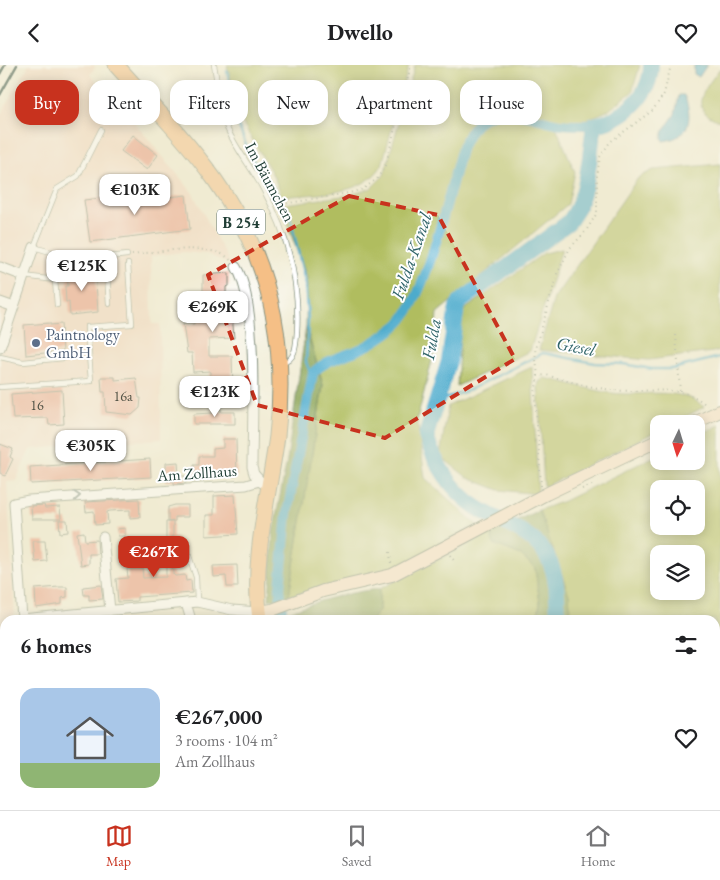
<!DOCTYPE html>
<meta charset="utf-8">
<style>
:root{--surface:#fff;--page:#f2f2f2;--text:#202124;--muted:#757577;--line:#e0e0e0;--accent:#c8321e}
body{margin:0;font-family:"EB Garamond",serif;background:var(--page);color:var(--text);height:100vh;display:flex;flex-direction:column;font-size:19px;white-space:nowrap}
*{box-sizing:border-box;margin:0}
p{font-size:16px;color:var(--muted)}
.icon{flex:none;width:28px;height:28px;fill:none;stroke:currentColor;stroke-width:2;stroke-linecap:round;stroke-linejoin:round}
.map{position:relative;flex:1;overflow:hidden}
.side{position:absolute;left:0px;top:550px;width:720px;height:195px;display:flex;flex-direction:column;background:var(--surface);border-radius:15px 15px 0 0;box-shadow:0 2px 12px #0003}
.side>*{flex:none}
.banner{position:absolute;left:15px;top:15px;width:690px;height:45px;display:flex;gap:10px}
.needle{width:32px;rotate:184deg}
.tools{position:absolute;left:650px;top:350px;display:grid;gap:10px}
.tools a{display:grid;place-items:center;width:55px;height:55px;border-radius:10px;background:var(--surface);box-shadow:0 2px 12px #0003;font-size:25px}
.price{position:absolute;translate:-50% -42px;padding:0 11px;border-radius:10px;background:#fff;color:#222;font-size:16px;line-height:32px;filter:drop-shadow(0 1px 2px #0008)}
.price::after{content:'';position:absolute;left:50%;top:30px;width:15px;height:11px;margin-left:-8px;background:inherit;clip-path:polygon(0 0,100% 0,50% 100%)}
.price.current{background:var(--accent);color:#fff}
ul{padding:0;list-style:none}
li{display:flex;align-items:center;gap:15px;height:125px;padding:0 20px}
li span{display:grid;place-items:center;flex:none;width:140px;height:100px;border-radius:15px;color:#555}
li>.icon{margin-inline-start:auto}
span .icon{width:60px;height:60px;fill:#fffc;stroke-width:1}
li b{font-size:21px}
h2{display:flex;justify-content:space-between;align-items:center;height:60px;padding:0 20px;font-size:21px}
.pill{padding:0 18px;border-radius:15px;background:var(--surface);box-shadow:0 2px 12px #0003;font-size:18px;line-height:45px}
.pill.current{background:var(--accent);color:#fff}
header{display:flex;justify-content:space-between;align-items:center;height:65px;padding:0 20px;background:var(--surface);font-size:22px;font-weight:700}
.tab-bar{display:flex;justify-content:space-around;align-items:center;height:70px;border-top:1px solid var(--line);background:var(--surface);font-size:14px;color:var(--muted)}
.tab-bar a{display:grid;justify-items:center;gap:2px}
.tab-bar .current{color:var(--accent)}
.map>svg:first-child{display:block}
.built{fill:#f2d5be}
.green{fill:#b0bd5f;stroke:#687d4a;fill-rule:evenodd}
.forest{fill:#8ca456;stroke:#567045}
.water{fill:#4eabcc;stroke:#367480}
.lines{fill:none;stroke-linecap:round;stroke-linejoin:round}
.stream{stroke:#4eabcc;stroke-width:2.5}
.canal{stroke:#4eabcc;stroke-width:10}
.river{stroke:#4eabcc;stroke-width:16}
.building{fill:#e9957a}
.lane-casing{stroke:#889483;stroke-width:6}
.street-casing{stroke:#889483;stroke-width:11}
.secondary-casing{stroke:#889483;stroke-width:14}
.primary-casing{stroke:#889483;stroke-width:17}
.path{stroke:#889483;stroke-width:2;stroke-dasharray:1 4;stroke-linecap:butt}
.lane{stroke:#fff;stroke-width:4.5}
.street{stroke:#fff;stroke-width:9}
.secondary{stroke:#fbe5cf;stroke-width:12}
.primary{stroke:#f5bf86;stroke-width:15}
.rail{stroke:#1f3d34;stroke-width:2.5}
.oneway{stroke:#8f9e9a}
.marked{fill:none;stroke:#c8321e;stroke-width:4;stroke-dasharray:10 6;stroke-linejoin:round}
.service-dot{fill:#5c6f8a;stroke:#fff;stroke-width:2}
.labels{text-anchor:middle;dominant-baseline:central;stroke-width:4;stroke-linejoin:round;paint-order:stroke}
.number-label{font-size:14px;fill:#525346}
.shield{fill:#fff;stroke:#627771;stroke-width:1}
.shield-label{font-size:15px;font-weight:bold;fill:#1f3d34}
.street-label{font-size:16px;fill:#1f3d34;stroke:#fff}
.service-label{font-size:16px;fill:#4e5e75;stroke:#fff;text-anchor:start}
.water-label{font-size:18px;font-style:italic;fill:#2f6469;stroke:#fff}
</style>
<header><svg class="icon" aria-label="back" viewBox="0 0 24 24"><path d="M15 5l-7 7 7 7"/></svg>Dwello<svg class="icon" aria-label="heart" viewBox="0 0 24 24"><path d="M12 20l-8-8c-3-5 5-10 8-4 3-6 11-1 8 4z"/></svg></header>
<div class="map">
<svg width="720" height="745" viewBox="0 0 720 745">
<rect width="100%" height="100%" fill="#fff"/>
<filter id="ink" filterUnits="userSpaceOnUse"><feTurbulence type="fractalNoise" baseFrequency=".02" numOctaves="2"/><feDisplacementMap in="SourceGraphic" scale="10" xChannelSelector="R" yChannelSelector="G"/><feConvolveMatrix kernelMatrix="1 2 1 2 8 2 1 2 1" color-interpolation-filters="sRGB"/></filter>
<filter id="wash" filterUnits="userSpaceOnUse"><feTurbulence type="fractalNoise" baseFrequency=".0096" numOctaves="4" result="noise"/><feDisplacementMap in="SourceGraphic" scale="20" xChannelSelector="R" yChannelSelector="G"/><feGaussianBlur stdDeviation="1.12" result="paint"/><feColorMatrix in="noise" values="0 0 0 0 0 0 0 0 0 0 0 0 0 0 0 0 0 1.4 0 .05"/><feComposite in="paint" operator="in"/></filter>
<g filter="url(#wash)">
<rect width="100%" height="100%" fill="#f0ebd2"/>
<path class="built" d="M 29,0 L 93,0 L 95,2 L 90,10 L 130,52 L 192,127 L 231,200 L 207,189 L 183,187 L 151,191 L 152,259 L 160,259 L 161,374 L 30,384 L 16,416 L 7,417 L 15,555 L 5,555 L 5,589 L 0,606 L 0,51 Z
M 340,740 L 567,740 L 568,745 L 341,745 Z"/>
<path class="green" d="M 227,0 L 409,0 L 382,100 C 364,132 315,128 282,132 L 274,112 L 241,55 Z
M 415,0 L 640,0 L 632,27 L 609,45 L 586,55 L 554,57 L 575,107 L 568,139 L 437,248 L 434,287 L 417,355 L 425,413 L 477,460 L 391,505 L 289,531 L 323,320 L 306,262 L 307,213 L 282,144 L 285,139 L 349,130 L 371,123 L 384,110 Z
M 720,3 L 720,56 C 685,44 706,23 720,3 Z
M 720,99 L 720,286 L 649,295 L 539,285 L 554,233 L 638,113 L 653,105 Z
M 562,184 L 530,286 L 457,321 L 460,269 L 464,245 L 544,188 Z
M 532,302 L 538,429 L 499,425 L 468,413 L 440,391 L 448,341 Z
M 544,313 C 567,317 589,325 612,328 C 641,332 681,320 704,342 L 671,359 L 659,359 L 659,365 L 544,422 L 538,322 L 539,317 Z
M 720,360 L 720,745 L 604,745 L 601,740 L 715,740 L 715,555 L 571,555 L 569,530 L 539,445 L 564,436 L 659,389 L 659,396 L 696,396 L 696,371 ZM 659,424 L 696,424 L 696,461 L 659,461 ZM 659,489 L 696,489 L 696,526 L 659,526 Z
M 490,468 L 494,479 L 521,490 L 535,503 L 540,538 L 537,555 L 371,555 L 379,546 L 379,524 Z"/>
<path class="forest" d="M 306,262 L 323,320 L 289,531 L 269,535 L 273,467 L 287,395 Z
M 539,445 L 569,530 L 571,555 L 537,555 L 540,538 L 535,503 L 521,490 L 494,479 L 490,468 Z
M 379,524 L 379,546 L 371,555 L 275,555 C 296,540 352,526 379,524 Z
M 567,740 L 601,740 L 604,745 L 568,745 Z"/>
<path class="water" d="M 694,0 L 707,0 L 699,12 L 694,9 Z
M 679,30 L 684,30 C 694,53 690,73 663,76 L 662,73 L 664,65 L 675,49 Z"/>
<g class="lines">
<path class="stream" d="M 227,6 L 238,60 L 251,92 L 280,132
M 288,143 L 305,216 L 308,255 L 306,297 L 312,312
M 436,337 L 467,326 L 543,288 L 595,298 L 623,299 L 652,304 L 672,304 L 720,292"/>
<path class="canal" d="M 283,555 L 280,523 L 287,449 L 313,308 C 326,294 343,292 360,284 C 372,279 385,270 395,262 C 426,240 450,121 462,82 C 481,36 512,47 551,57 C 565,61 579,60 594,60
M 333,740 L 334,745"/>
<path class="river" d="M 558,555 C 557,535 558,513 549,495 C 535,466 500,458 476,442 C 452,426 434,397 426,371 L 449,296 L 457,242 L 461,236 L 569,157 C 589,130 589,93 594,60 C 622,55 651,32 651,0
M 583,740 L 584,745"/>
</g>
<g id="blocks">
<path class="building" d="M 202,17 L 205,26 L 192,29 L 190,19 Z
M 133,70 L 158,90 L 147,105 L 121,86 Z
M 152,127 L 153,134 L 186,130 L 190,164 L 90,177 L 84,135 Z
M 95,203 L 98,247 L 70,250 L 69,237 L 66,237 L 65,221 L 68,221 L 67,206 Z
M 229,208 L 229,221 L 226,222 L 226,236 L 231,236 L 234,273 L 209,274 L 209,291 L 232,291 L 233,325 L 221,325 L 221,314 L 210,314 L 210,306 L 193,307 L 192,288 L 187,288 L 183,259 L 194,259 L 194,255 L 217,254 L 217,234 L 203,235 L 203,210 Z
M 50,258 L 50,260 L 61,259 L 63,286 L 26,290 L 24,260 Z
M 101,312 L 115,312 L 115,315 L 136,313 L 139,333 L 141,333 L 140,343 L 132,350 L 106,347 L 105,327 L 102,327 Z
M 62,325 L 64,359 L 49,360 L 48,353 L 13,354 L 11,329 Z
M 221,344 L 221,347 L 235,347 L 235,359 L 194,359 L 194,349 L 213,348 L 213,345 Z
M 223,374 L 236,374 L 237,411 L 225,412 L 224,407 L 194,408 L 194,400 L 199,400 L 199,391 L 213,391 L 213,384 L 223,383 Z
M 0,379 L 13,384 L 10,392 L 13,394 L 5,411 L 0,408 Z
M 150,394 L 151,412 L 31,419 L 30,402 Z
M 178,397 L 179,411 L 185,411 L 186,418 L 174,419 L 174,416 L 166,416 L 166,398 Z
M 235,430 L 238,469 L 206,471 L 206,450 L 214,450 L 214,431 Z
M 139,434 L 140,452 L 130,453 L 130,445 L 110,446 L 107,447 L 108,459 L 95,460 L 94,446 L 86,447 L 85,437 Z
M 44,440 L 45,443 L 60,442 L 61,454 L 32,454 L 31,441 Z
M 175,440 L 188,440 L 188,452 L 175,452 L 175,456 L 168,457 L 168,442 Z
M 59,455 L 67,455 L 68,467 L 60,468 Z
M 166,457 L 173,457 L 173,473 L 177,473 L 178,486 L 174,486 L 172,492 L 173,509 L 175,511 L 185,510 L 186,516 L 191,515 L 192,528 L 137,532 L 137,536 L 118,537 L 116,514 L 128,513 L 127,504 L 142,503 L 143,513 L 166,512 Z
M 125,463 L 125,471 L 118,471 L 117,464 Z
M 84,467 L 85,476 L 97,475 L 98,489 L 89,489 L 89,499 L 81,500 L 77,468 Z
M 33,476 L 45,476 L 47,496 L 35,497 Z
M 237,500 L 238,522 L 227,522 L 226,511 L 214,512 L 213,501 Z
M 101,520 L 103,534 L 89,535 L 89,530 L 84,530 L 83,522 Z
M 59,522 L 67,522 L 67,532 L 62,533 L 62,539 L 36,543 L 35,524 Z"/>
</g>
</g>
<g filter="url(#ink)">
<use href="#blocks" fill-opacity="0" stroke="#889483" stroke-width="1"/>
<g class="lines">
<defs>
<path id="lane" d="M 214,0 C 218,20 219,44 227,63 C 236,84 251,102 262,122 C 287,167 300,216 297,267 C 296,280 296,295 282,298
M 101,65 L 78,111 L 57,124 L 34,182 C 66,193 93,194 127,190
M 106,193 L 109,239
M 24,211 L 55,215 L 57,240
M 0,292 L 23,297 L 64,293
M 0,322 L 91,316 L 87,262 L 132,259 L 128,199
M 187,485 L 196,512 L 197,537"/>
<path id="street" d="M 0,202 L 24,211
M 236,202 C 259,237 252,357 252,402 L 254,409 L 262,418
M 0,237 L 14,242
M 0,283 L 34,182
M 259,416 L 246,420 L 29,435 L 14,438 L 22,554 L 197,537 L 232,545 L 259,547
M 103,472 L 110,546
M 186,538 L 191,555
M 8,745 L 9,741 L 23,745
M 225,745 L 228,740"/>
<path id="secondary" d="M 692,359 L 720,346
M 259,547 L 272,545 L 323,526 L 392,510 L 546,429 L 659,375"/>
<path id="primary" d="M 116,0 C 150,38 186,74 215,115 C 270,192 288,277 277,371 C 269,431 251,494 260,555
M 313,740 L 315,745"/>
</defs>
<use href="#lane" class="lane-casing"/>
<use href="#street" class="street-casing"/>
<use href="#secondary" class="secondary-casing"/>
<use href="#primary" class="primary-casing"/>
<path class="path" d="M 277,140 L 349,128 L 363,124 L 377,114 L 386,99 L 411,0
M 132,190 C 154,187 217,176 231,196
M 676,270 L 680,326
M 538,311 L 535,287 L 557,209 L 570,183 L 586,166 L 597,148 L 597,110 L 600,92 L 610,77 L 653,45 L 664,29 L 671,0
M 541,421 L 535,328 L 538,311 L 546,310 C 568,316 591,323 614,325 C 645,329 683,317 707,341
M 582,424 L 592,420
M 390,487 L 391,500
M 450,490 L 455,497
M 0,613 L 5,595"/>
<use href="#lane" class="lane"/>
<use href="#street" class="street"/>
<use href="#secondary" class="secondary"/>
<use href="#primary" class="primary"/>
<path class="rail" d="M 0,9 L 5,0
M 0,30 L 17,0"/>
</g>
<defs><path id="oneway-chevron" d="M-2-3.5L2.5 0L-2 3.5" fill="none" stroke-width="1.6" stroke-linecap="round" stroke-linejoin="round" transform="scale(1.25)"/></defs>
<use class="oneway" href="#oneway-chevron" transform="translate(77 431) rotate(-4)"/>
</g>
<path d="M0 0H720V745H0ZM 349,131 L 438,150 L 515,294 L 385,373 L 257,340 L 208,210 Z" fill="#f0ebd2" fill-opacity=".55" fill-rule="evenodd"/>
<path class="marked" d="M 349,131 L 438,150 L 515,294 L 385,373 L 257,340 L 208,210 Z"/>
<circle class="service-dot" cx="36" cy="278" r="5"/>
<g class="labels">
<g class="number-label">
<text x="123" y="331">16a</text>
<text x="37" y="340">16</text>
</g>
<rect class="shield" x="217" y="144.5" width="48" height="25" rx="4"/>
<g class="shield-label">
<text x="241" y="157">B 254</text>
</g>
<g class="street-label">
<text transform="translate(270 117) rotate(62)">Im Bäumchen</text>
<text transform="translate(197 408) rotate(-4)">Am Zollhaus</text>
</g>
<g class="service-label">
<text x="46" y="269">Paintnology<tspan x="46" dy="18">GmbH</tspan></text>
</g>
<g class="water-label">
<text transform="translate(411 191) rotate(-71)">Fulda-Kanal</text>
<text transform="translate(431 274) rotate(-80)">Fulda</text>
<text transform="translate(576 281) rotate(11)">Giesel</text>
</g>
</g>
</svg>
<div class="tools">
<a><svg class="needle" viewBox="-14 -14 28 28"><path d="M0-13l5 13h-10z" fill="#e53935"/><path d="M0 13l5-13h-10z" fill="#757577"/></svg></a>
<a><svg class="icon" aria-label="locate" viewBox="0 0 24 24"><circle cx="12" cy="12" r="6"/><path d="M12 2v4M12 18v4M2 12h4M18 12h4"/></svg></a>
<a><svg class="icon" aria-label="layers" viewBox="0 0 24 24"><path d="M12 4l9 5-9 5-9-5zM3 14l9 5 9-5"/></svg></a>
</div>
<b class="price" style="left:135px;top:151px">€103K</b>
<b class="price" style="left:82px;top:227px">€125K</b>
<b class="price" style="left:213px;top:268px">€269K</b>
<b class="price" style="left:215px;top:353px">€123K</b>
<b class="price" style="left:91px;top:407px">€305K</b>
<b class="price current" style="left:154px;top:513px">€267K</b>
<div class="banner">
<a class="pill current">Buy</a>
<a class="pill">Rent</a>
<a class="pill">Filters</a>
<a class="pill">New</a>
<a class="pill">Apartment</a>
<a class="pill">House</a>
</div>
<section class="side">
<h2>6 homes<svg class="icon" aria-label="filters" viewBox="0 0 24 24"><path d="M4 7h16M4 17h16"/><circle cx="9" cy="7" r="2"/><circle cx="15" cy="17" r="2"/></svg></h2>
<ul>
<li><span style="background:linear-gradient(#a9c7e8 75%,#8fb573 0)"><svg class="icon" aria-label="home" viewBox="0 0 24 24"><path d="M3 11l9-7 9 7M6 9v11h12V9"/></svg></span><div><b>€267,000</b><p>3 rooms · 104 m²</p><p>Am Zollhaus</p></div><svg class="icon" aria-label="heart" viewBox="0 0 24 24"><path d="M12 20l-8-8c-3-5 5-10 8-4 3-6 11-1 8 4z"/></svg></li>
</ul>
</section>
</div>
<nav class="tab-bar">
<a class="current"><svg class="icon" aria-label="map" viewBox="0 0 24 24"><path d="M3 6l6-2 6 2 6-2v14l-6 2-6-2-6 2zM9 4v14M15 6v14"/></svg>Map</a>
<a><svg class="icon" aria-label="saved" viewBox="0 0 24 24"><path d="M7 4h10v16l-5-4-5 4z"/></svg>Saved</a>
<a><svg class="icon" aria-label="home" viewBox="0 0 24 24"><path d="M3 11l9-7 9 7M6 9v11h12V9"/></svg>Home</a>
</nav>
